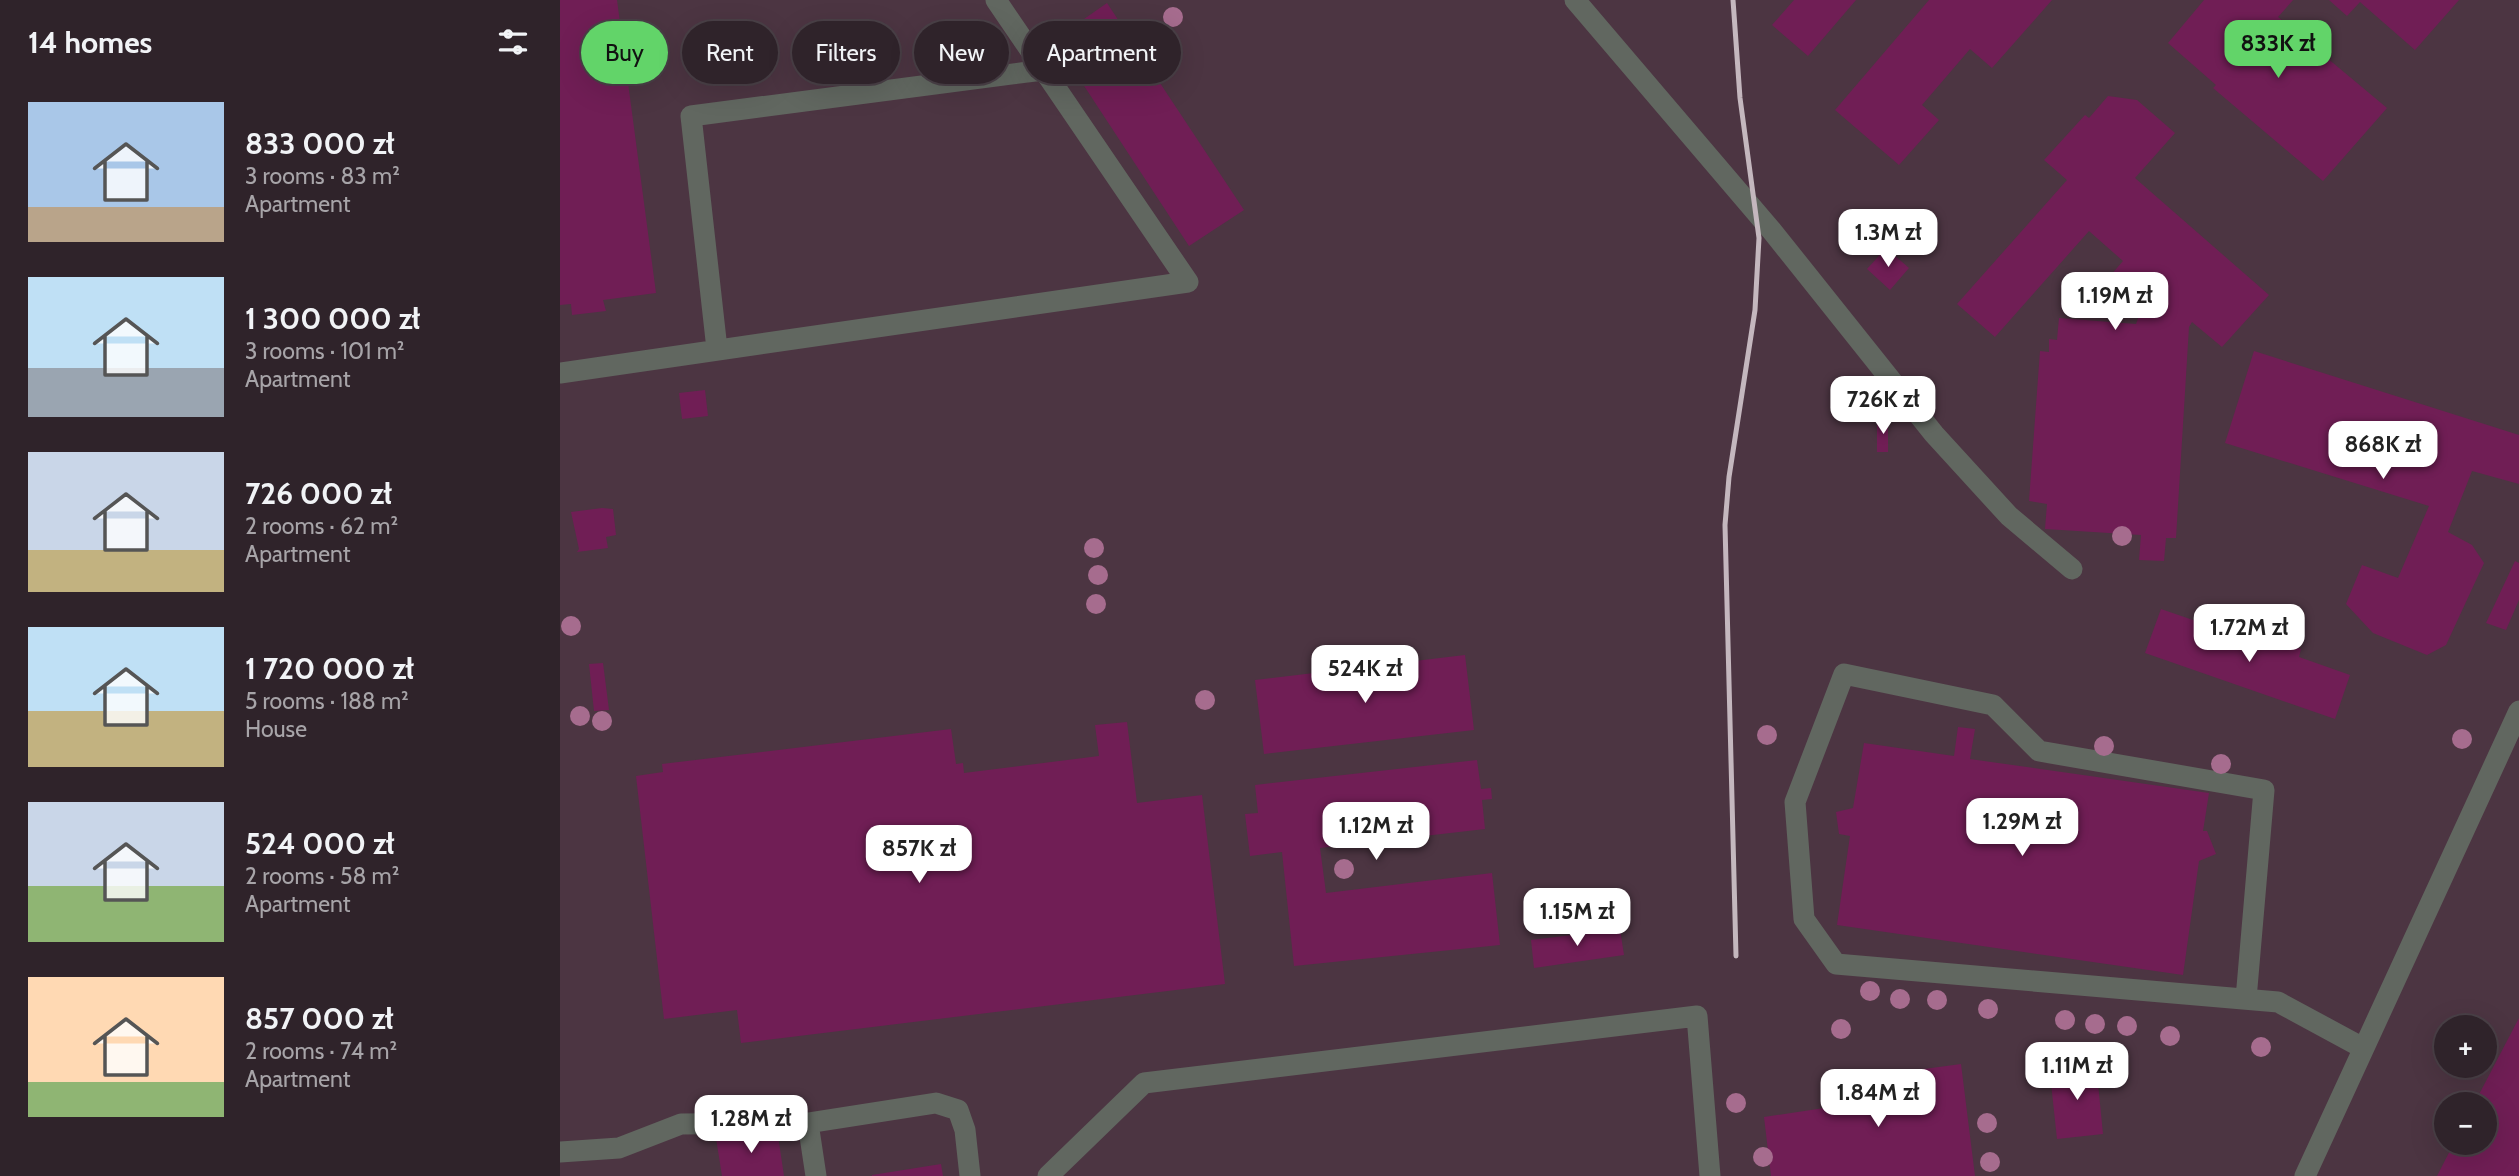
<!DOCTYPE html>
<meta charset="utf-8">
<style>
:root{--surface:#2f232a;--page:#372b32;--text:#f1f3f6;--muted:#a7a4a8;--line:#4a4047;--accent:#62d469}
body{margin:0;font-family:Cabin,sans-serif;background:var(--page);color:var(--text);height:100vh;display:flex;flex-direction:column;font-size:26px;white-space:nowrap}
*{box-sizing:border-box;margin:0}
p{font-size:23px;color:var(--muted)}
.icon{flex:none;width:38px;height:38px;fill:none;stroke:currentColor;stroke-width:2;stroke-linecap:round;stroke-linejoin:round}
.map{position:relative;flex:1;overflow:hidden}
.panel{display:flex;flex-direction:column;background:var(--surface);width:560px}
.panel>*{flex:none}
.guide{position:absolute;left:21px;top:21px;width:665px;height:63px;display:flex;gap:14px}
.controls{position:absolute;left:1874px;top:1015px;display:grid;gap:14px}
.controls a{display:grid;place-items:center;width:63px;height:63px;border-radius:50%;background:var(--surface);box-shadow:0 7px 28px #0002,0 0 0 2px var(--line);font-size:35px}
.price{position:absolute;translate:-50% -60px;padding:0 16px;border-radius:14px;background:#fff;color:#222;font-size:23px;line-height:46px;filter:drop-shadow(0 2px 4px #0008)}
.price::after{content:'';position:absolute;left:50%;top:42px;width:21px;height:16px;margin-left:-10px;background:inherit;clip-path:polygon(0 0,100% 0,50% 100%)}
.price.on{background:var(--accent);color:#111}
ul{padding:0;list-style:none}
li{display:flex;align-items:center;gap:21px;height:175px;padding:0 28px}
li span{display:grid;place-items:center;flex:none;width:196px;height:140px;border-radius:0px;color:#555}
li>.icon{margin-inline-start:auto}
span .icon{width:84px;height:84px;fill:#fffc;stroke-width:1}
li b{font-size:30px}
h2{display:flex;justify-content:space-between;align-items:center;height:84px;padding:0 28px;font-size:30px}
.pill{padding:0 24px;border-radius:32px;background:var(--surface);box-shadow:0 7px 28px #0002,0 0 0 2px var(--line);font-size:24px;line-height:63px}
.pill.on{background:var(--accent);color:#111}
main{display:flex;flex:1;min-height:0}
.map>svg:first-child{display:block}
.built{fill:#4c3542;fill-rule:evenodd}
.building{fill:#701e55}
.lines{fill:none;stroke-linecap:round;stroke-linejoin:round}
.minor{stroke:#616760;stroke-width:21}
.rail{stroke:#c4b7be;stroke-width:5}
.tree{fill:#a66c8e}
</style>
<main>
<section class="panel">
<h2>14 homes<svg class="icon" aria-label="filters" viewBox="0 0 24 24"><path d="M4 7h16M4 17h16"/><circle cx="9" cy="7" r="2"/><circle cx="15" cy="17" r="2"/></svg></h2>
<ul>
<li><span style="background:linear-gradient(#a9c7e8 75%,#b9a48a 0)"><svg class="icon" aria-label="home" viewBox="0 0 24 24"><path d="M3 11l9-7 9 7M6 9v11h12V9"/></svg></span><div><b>833 000 zł</b><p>3 rooms · 83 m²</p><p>Apartment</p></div></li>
<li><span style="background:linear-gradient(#bfe0f5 65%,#9aa5b1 0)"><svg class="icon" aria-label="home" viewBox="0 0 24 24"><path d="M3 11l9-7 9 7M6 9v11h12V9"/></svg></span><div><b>1 300 000 zł</b><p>3 rooms · 101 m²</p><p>Apartment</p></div></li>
<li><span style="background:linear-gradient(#c9d6e8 70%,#c2b280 0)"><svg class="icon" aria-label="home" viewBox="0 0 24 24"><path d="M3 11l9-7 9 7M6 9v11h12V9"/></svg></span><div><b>726 000 zł</b><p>2 rooms · 62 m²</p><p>Apartment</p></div></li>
<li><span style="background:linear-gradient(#bfe0f5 60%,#c2b280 0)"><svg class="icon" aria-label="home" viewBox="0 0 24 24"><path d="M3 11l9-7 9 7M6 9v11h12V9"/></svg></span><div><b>1 720 000 zł</b><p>5 rooms · 188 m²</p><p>House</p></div></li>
<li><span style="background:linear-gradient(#c9d6e8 60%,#8fb573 0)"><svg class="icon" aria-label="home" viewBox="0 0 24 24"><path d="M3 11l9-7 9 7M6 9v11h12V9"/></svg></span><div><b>524 000 zł</b><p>2 rooms · 58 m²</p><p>Apartment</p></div></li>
<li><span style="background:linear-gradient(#ffd9b3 75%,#8fb573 0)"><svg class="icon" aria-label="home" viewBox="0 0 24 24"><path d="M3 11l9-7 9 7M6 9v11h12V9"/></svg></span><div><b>857 000 zł</b><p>2 rooms · 74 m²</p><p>Apartment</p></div></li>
</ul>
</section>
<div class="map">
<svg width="1959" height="1176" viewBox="0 0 1959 1176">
<rect width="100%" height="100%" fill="#3f2f38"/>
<path class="built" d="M 0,0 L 1959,0 L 1959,1176 L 0,1176 ZM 1886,1027 L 1925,1027 L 1925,1066 L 1886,1066 ZM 1886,1104 L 1925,1104 L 1925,1143 L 1886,1143 Z"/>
<path class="building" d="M 0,0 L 57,0 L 96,293 L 43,300 L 46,311 L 12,315 L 11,304 L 0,305 Z
M 1234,0 L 1296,0 L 1248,56 L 1212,25 Z
M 1369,0 L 1492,0 L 1432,68 L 1410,49 L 1362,105 L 1379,120 L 1339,165 L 1275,110 Z
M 1644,0 L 1733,0 L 1718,17 L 1827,108 L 1763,181 L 1653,88 L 1656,85 L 1608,43 Z
M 1769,0 L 1899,0 L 1855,50 L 1800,2 L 1787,16 Z
M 547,3 L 684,210 L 629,246 L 494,40 Z
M 1548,96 L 1577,100 L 1615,133 L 1575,178 L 1709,295 L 1662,347 L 1632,322 L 1629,327 L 1616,538 L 1606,538 L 1604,561 L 1579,560 L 1581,535 L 1485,529 L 1487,504 L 1469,501 L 1480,351 L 1489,352 L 1489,339 L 1497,340 L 1499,318 L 1576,324 L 1580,313 L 1544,283 L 1563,261 L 1529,231 L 1435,337 L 1397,304 L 1507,180 L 1484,160 L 1525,115 L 1529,118 Z
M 1326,248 L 1349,268 L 1330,290 L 1307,269 Z
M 1694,351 L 1959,435 L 1959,484 L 1912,471 L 1888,532 L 1912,545 L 1924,563 L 1886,645 L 1867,655 L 1813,633 L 1786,604 L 1802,565 L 1838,578 L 1869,506 L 1665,443 Z
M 145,390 L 148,416 L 122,419 L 119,393 Z
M 1328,419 L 1328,452 L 1317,452 L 1317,420 Z
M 42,508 L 53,509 L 56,535 L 46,537 L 48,548 L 17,552 L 19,549 L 11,512 Z
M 1955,561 L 1959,563 L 1959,600 L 1946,630 L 1926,623 Z
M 1601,609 L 1714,648 L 1717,641 L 1741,649 L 1739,657 L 1790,675 L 1775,719 L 1585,653 Z
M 905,655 L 914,730 L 704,754 L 695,680 Z
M 43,663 L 49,710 L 34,711 L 29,664 Z
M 567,722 L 577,803 L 642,795 L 665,984 L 181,1043 L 177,1010 L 104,1019 L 76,776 L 103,772 L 102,764 L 391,729 L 396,764 L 403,763 L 404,773 L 539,756 L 535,725 Z
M 1398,727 L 1415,729 L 1410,759 L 1649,793 L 1643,831 L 1647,831 L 1656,854 L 1639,861 L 1623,975 L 1277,925 L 1290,836 L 1279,834 L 1276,812 L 1293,808 L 1304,743 L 1394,756 Z
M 917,760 L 921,789 L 931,788 L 932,799 L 922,800 L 925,829 L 760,848 L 766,893 L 932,873 L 940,945 L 734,966 L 722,852 L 690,856 L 685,814 L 698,813 L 695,785 Z
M 1060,929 L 1064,955 L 974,968 L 971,940 Z
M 1959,1018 L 1959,1176 L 1877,1176 L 1894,1143 L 1925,1143 L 1925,1104 L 1914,1104 Z
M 1536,1063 L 1543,1134 L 1497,1139 L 1491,1083 L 1500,1082 L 1499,1066 Z
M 1401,1064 L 1415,1176 L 1211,1176 L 1204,1117 L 1264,1108 L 1261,1083 Z
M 217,1129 L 224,1176 L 162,1176 L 156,1138 Z
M 381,1164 L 383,1176 L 312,1176 L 312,1175 Z"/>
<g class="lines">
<path class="minor" d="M 1015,0 L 1212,231 L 1374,434 L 1449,516 L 1512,569
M 157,349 L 131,116 L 483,70
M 0,373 L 628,282 L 436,0
M 1686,999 L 1704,790 L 1479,751 L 1433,705 L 1284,674 L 1235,802 L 1244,919 L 1276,964 L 1718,1002 L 1803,1048
M 248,1123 L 256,1176
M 0,1152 L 59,1148 L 121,1124 L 248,1123 L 376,1103 L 398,1110 L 405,1130 L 410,1176
M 488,1176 L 584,1083 L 1137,1016 L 1150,1176
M 1745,1176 L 1959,711"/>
<path class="rail" d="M 1173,0 L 1180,98 L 1199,238 L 1195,310 L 1169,477 L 1165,525 L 1176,956"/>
</g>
<g class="tree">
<circle cx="613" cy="17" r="10"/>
<circle cx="1562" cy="536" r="10"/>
<circle cx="534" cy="548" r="10"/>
<circle cx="538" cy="575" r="10"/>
<circle cx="536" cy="604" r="10"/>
<circle cx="11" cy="626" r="10"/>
<circle cx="645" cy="700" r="10"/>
<circle cx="20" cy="716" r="10"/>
<circle cx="42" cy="721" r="10"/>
<circle cx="1207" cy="735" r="10"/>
<circle cx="1902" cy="739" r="10"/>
<circle cx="1544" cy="746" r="10"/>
<circle cx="1661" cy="764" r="10"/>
<circle cx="784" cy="869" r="10"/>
<circle cx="1310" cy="991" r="10"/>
<circle cx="1340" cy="999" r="10"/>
<circle cx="1377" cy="1000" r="10"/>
<circle cx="1428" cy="1009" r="10"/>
<circle cx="1505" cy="1020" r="10"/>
<circle cx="1535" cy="1024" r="10"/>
<circle cx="1567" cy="1026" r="10"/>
<circle cx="1281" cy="1029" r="10"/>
<circle cx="1610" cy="1036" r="10"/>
<circle cx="1701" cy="1047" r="10"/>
<circle cx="1176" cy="1103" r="10"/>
<circle cx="1427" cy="1123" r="10"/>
<circle cx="1203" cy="1157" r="10"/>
<circle cx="1430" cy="1162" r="10"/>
</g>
</svg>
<div class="controls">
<a>+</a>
<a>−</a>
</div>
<b class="price on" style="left:1718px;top:80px">833K zł</b>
<b class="price" style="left:1328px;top:269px">1.3M zł</b>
<b class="price" style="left:1555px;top:332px">1.19M zł</b>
<b class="price" style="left:1323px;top:436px">726K zł</b>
<b class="price" style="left:1823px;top:481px">868K zł</b>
<b class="price" style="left:1689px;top:664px">1.72M zł</b>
<b class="price" style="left:805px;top:705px">524K zł</b>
<b class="price" style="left:1462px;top:858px">1.29M zł</b>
<b class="price" style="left:816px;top:862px">1.12M zł</b>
<b class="price" style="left:359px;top:885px">857K zł</b>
<b class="price" style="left:1017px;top:948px">1.15M zł</b>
<b class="price" style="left:1517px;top:1102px">1.11M zł</b>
<b class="price" style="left:1318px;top:1129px">1.84M zł</b>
<b class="price" style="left:191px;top:1155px">1.28M zł</b>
<div class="guide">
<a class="pill on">Buy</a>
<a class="pill">Rent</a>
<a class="pill">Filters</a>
<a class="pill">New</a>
<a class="pill">Apartment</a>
</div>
</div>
</main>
